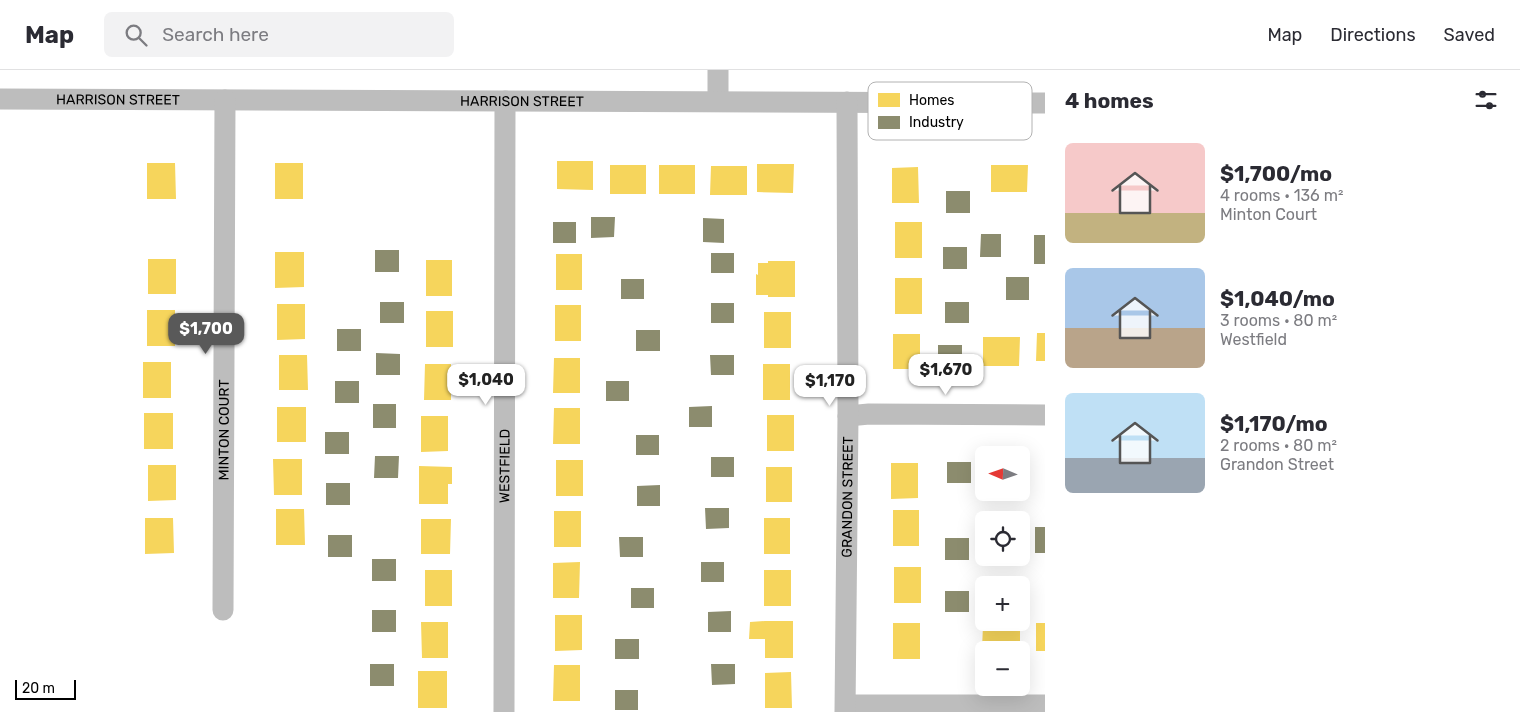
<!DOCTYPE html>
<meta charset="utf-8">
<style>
:root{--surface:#fff;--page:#f2f2f3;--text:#2b2b33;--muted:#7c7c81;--line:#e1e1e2;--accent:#595959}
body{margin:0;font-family:Rubik,sans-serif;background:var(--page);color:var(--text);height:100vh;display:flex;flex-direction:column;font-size:19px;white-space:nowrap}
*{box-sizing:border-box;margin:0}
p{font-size:16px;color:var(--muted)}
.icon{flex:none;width:28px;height:28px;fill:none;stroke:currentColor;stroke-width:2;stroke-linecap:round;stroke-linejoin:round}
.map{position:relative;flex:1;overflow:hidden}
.details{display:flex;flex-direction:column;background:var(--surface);width:475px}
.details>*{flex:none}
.needle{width:32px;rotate:272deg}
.buttons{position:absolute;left:975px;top:376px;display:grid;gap:10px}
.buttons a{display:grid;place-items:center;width:55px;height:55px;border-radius:8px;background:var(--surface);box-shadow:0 5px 20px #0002;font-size:25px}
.scale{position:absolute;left:15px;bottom:12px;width:61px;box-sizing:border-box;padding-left:5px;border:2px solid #000;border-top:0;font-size:14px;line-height:18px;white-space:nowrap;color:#000;-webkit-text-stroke:4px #fff;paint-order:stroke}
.price{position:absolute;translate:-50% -42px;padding:0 11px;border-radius:10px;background:#fff;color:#222;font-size:16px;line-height:32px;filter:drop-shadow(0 1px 2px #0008)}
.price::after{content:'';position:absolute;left:50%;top:30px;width:15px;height:11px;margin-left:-8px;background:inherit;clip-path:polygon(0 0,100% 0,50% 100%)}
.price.selected{background:var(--accent);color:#fff}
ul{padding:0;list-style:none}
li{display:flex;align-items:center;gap:15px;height:125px;padding:0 20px}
li span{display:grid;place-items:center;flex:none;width:140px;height:100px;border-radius:8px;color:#555}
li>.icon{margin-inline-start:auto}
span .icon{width:60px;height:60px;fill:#fffc;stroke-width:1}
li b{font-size:21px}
h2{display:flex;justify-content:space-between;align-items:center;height:60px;padding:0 20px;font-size:21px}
header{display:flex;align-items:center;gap:30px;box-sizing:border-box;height:70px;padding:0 25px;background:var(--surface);border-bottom:1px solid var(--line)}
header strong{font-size:24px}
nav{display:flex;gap:28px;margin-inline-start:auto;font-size:18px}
.search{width:350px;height:45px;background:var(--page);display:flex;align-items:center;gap:12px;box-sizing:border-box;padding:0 18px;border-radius:8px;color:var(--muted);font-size:19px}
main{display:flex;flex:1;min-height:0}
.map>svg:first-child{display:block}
.homes{fill:#f6d55c}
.industry{fill:#8c8c6e}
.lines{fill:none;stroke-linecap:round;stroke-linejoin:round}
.street{stroke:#bdbdbd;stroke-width:21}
.labels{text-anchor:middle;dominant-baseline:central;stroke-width:5;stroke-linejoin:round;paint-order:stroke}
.street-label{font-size:14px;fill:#000;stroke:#fff}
.key{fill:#fff;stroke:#b2b2b2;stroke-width:1}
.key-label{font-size:14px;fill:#000}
</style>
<header>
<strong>Map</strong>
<div class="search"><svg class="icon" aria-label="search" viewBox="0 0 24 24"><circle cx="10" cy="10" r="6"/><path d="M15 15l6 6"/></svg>Search here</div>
<nav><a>Map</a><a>Directions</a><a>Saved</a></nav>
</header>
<main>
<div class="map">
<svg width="1045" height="642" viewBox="0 0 1045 642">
<rect width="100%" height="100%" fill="#fff"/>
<path class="homes" d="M 557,91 L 593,91 L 593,120 L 557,119 Z
M 147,93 L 175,93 L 176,129 L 147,129 Z
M 275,93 L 303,93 L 303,129 L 275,129 Z
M 757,94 L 794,94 L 793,123 L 757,122 Z
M 610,95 L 646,95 L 646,124 L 610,124 Z
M 659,95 L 695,95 L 695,124 L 659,124 Z
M 991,95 L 1028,95 L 1027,122 L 991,122 Z
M 711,96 L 747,96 L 747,125 L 710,125 Z
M 918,97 L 919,133 L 892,133 L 892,98 Z
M 895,152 L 922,152 L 922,188 L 895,188 Z
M 275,182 L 304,182 L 304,217 L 275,218 Z
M 556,184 L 582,184 L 582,220 L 556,220 Z
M 148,189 L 176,189 L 176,224 L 148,224 Z
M 426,190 L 452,190 L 452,226 L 426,226 Z
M 768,191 L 795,191 L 795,227 L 768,227 L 768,225 L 756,225 L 756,204 L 758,205 L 758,193 L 768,193 Z
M 895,208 L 922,208 L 922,244 L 895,244 Z
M 277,234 L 305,234 L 305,269 L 277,270 Z
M 555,235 L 581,235 L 581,271 L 555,271 Z
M 147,240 L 175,240 L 175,276 L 147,276 Z
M 426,241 L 453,241 L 453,277 L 426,277 Z
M 764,242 L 791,242 L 791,278 L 764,278 Z
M 1037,263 L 1045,263 L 1045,291 L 1036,291 Z
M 893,264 L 920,264 L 920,299 L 893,299 Z
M 983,267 L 1020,267 L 1019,296 L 983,296 Z
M 279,285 L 307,285 L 308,320 L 279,320 Z
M 554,288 L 580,288 L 580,323 L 553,323 Z
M 143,292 L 171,292 L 171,328 L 143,328 Z
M 425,294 L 451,294 L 451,330 L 424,330 Z
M 763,294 L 790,294 L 790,330 L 763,330 Z
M 277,337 L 306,337 L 306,372 L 277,372 Z
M 554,338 L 580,338 L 580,374 L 553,374 Z
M 144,343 L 173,343 L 173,379 L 144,379 Z
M 767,345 L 794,345 L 794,381 L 767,381 Z
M 421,346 L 448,346 L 448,381 L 421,382 Z
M 273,389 L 302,389 L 302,425 L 274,425 Z
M 556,390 L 583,390 L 583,426 L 556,426 Z
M 891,393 L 918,393 L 918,428 L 891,429 Z
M 1021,394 L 1027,394 L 1027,422 L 1021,422 Z
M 148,395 L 176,395 L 176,430 L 148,431 Z
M 419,396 L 452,397 L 452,414 L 448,414 L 448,434 L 419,434 Z
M 766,397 L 792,397 L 792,432 L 766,432 Z
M 276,439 L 304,439 L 305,475 L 276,475 Z
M 893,440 L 919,440 L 919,476 L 893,476 Z
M 554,441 L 581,441 L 581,477 L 554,477 Z
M 145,448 L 173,448 L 174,483 L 145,484 Z
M 764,448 L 790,448 L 790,484 L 764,484 Z
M 421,449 L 451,449 L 450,484 L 421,484 Z
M 580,492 L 579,528 L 553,528 L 553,493 Z
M 894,497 L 921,497 L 921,533 L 894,533 Z
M 425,500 L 452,500 L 452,536 L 425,536 Z
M 764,500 L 791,500 L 791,536 L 764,536 Z
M 555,545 L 582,545 L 582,580 L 555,581 Z
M 765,551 L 793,551 L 793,588 L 765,588 L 765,569 L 749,569 L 750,552 Z
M 421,552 L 448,552 L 448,588 L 422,588 Z
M 893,553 L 920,553 L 920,589 L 893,589 Z
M 1036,553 L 1045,553 L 1045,581 L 1036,581 Z
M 983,555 L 1020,556 L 1020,580 L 982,580 Z
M 554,595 L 580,595 L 580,631 L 553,631 Z
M 418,601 L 447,601 L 447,638 L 418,638 Z
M 791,602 L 792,638 L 765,638 L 765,603 Z"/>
<path class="industry" d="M 946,121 L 970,121 L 970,143 L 946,143 Z
M 591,147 L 615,147 L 614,167 L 591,168 Z
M 703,148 L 724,149 L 724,173 L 703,172 Z
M 553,152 L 576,152 L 576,173 L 553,173 Z
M 981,164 L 1001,164 L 1001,187 L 980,187 Z
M 1034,165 L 1045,165 L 1045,194 L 1034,194 Z
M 943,177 L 967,177 L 967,199 L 943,199 Z
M 375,180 L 399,180 L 399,202 L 375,202 Z
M 711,183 L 734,183 L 734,203 L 711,203 Z
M 1006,207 L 1029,207 L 1029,230 L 1006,230 Z
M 621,209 L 644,209 L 644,229 L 621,229 Z
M 380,232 L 404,232 L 404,253 L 380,253 Z
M 945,232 L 969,232 L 969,253 L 945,253 Z
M 711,233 L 734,233 L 734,253 L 711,253 Z
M 337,259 L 361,259 L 361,281 L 337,281 Z
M 636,260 L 660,260 L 660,281 L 636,281 Z
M 938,275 L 962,275 L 962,296 L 938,296 Z
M 376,283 L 400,284 L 400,305 L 376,305 Z
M 710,285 L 734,285 L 734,305 L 711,305 Z
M 335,311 L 359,311 L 359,333 L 335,333 Z
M 606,311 L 629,311 L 629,331 L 606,331 Z
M 373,334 L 396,334 L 396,358 L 373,358 Z
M 712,336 L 712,357 L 689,357 L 689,337 Z
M 325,362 L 349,362 L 349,384 L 325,384 Z
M 636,365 L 659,365 L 659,385 L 636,385 Z
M 375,386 L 399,386 L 398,408 L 374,408 Z
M 711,387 L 734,387 L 734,407 L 711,407 Z
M 947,392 L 971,392 L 971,413 L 947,413 Z
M 326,413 L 350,413 L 350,435 L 326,435 Z
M 660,415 L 660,436 L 637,436 L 637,416 Z
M 705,438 L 729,438 L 729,458 L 706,459 Z
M 1035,457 L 1045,457 L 1045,483 L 1035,483 Z
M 328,465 L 352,465 L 352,487 L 328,487 Z
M 619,467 L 643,467 L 643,487 L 620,487 Z
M 945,468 L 969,468 L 969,490 L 945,490 Z
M 372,489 L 396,489 L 396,511 L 372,511 Z
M 701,492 L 724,492 L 724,512 L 701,512 Z
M 1008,510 L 1028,510 L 1029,532 L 1021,532 L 1021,515 L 1008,515 Z
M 631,518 L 654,518 L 654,538 L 631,538 Z
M 945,521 L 969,521 L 969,542 L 945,542 Z
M 372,540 L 396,540 L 396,562 L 372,562 Z
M 731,541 L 731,562 L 708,562 L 708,542 Z
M 615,569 L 639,569 L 639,589 L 615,589 Z
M 370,594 L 394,594 L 394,616 L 370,616 Z
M 711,594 L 735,594 L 735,614 L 712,615 Z
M 615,620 L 638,620 L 638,640 L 615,640 Z"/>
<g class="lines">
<g class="street">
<path d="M 718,0 L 718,31"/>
<path id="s1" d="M 0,29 L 1045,33"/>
<path d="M 848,346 L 869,344 L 1045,345"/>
<path id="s2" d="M 223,540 L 225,30"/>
<path d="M 846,635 L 1045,635"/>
<path id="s3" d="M 504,642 L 505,31"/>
<path id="s4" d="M 845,642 L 848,346 L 847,32"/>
</g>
</g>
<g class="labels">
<g class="street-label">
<text stroke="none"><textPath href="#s1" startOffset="118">HARRISON STREET</textPath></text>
<text stroke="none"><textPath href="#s1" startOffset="522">HARRISON STREET</textPath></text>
<text stroke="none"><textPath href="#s2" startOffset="180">MINTON COURT</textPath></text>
<text stroke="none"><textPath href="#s3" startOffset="246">WESTFIELD</textPath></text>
<text stroke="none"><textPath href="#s4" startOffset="215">GRANDON STREET</textPath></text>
</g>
</g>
<rect x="868" y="12" width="164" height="58" rx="8" class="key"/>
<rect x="878" y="23" width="22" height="14" fill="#f6d55c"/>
<rect x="878" y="46" width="22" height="13" fill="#8c8c6e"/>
<g class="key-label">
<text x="909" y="35">Homes</text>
<text x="909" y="57">Industry</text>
</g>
</svg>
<div class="buttons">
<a><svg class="needle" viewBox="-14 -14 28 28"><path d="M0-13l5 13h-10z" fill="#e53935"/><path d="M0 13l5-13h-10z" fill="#7c7c81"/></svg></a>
<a><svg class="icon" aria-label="locate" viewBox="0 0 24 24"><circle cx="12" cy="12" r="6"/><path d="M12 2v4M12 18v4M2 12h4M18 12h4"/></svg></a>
<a>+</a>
<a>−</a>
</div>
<div class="scale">20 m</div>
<b class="price selected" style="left:206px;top:285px">$1,700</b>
<b class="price" style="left:946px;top:326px">$1,670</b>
<b class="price" style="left:486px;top:336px">$1,040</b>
<b class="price" style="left:830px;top:337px">$1,170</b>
</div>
<section class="details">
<h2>4 homes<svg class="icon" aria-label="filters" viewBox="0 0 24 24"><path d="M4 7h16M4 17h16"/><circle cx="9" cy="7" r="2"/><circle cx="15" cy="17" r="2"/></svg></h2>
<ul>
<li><span style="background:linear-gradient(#f6c9c9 70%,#c2b280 0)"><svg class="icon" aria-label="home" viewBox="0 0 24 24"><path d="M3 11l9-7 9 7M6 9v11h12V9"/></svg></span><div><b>$1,700/mo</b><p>4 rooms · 136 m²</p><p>Minton Court</p></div></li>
<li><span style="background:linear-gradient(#a9c7e8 60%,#b9a48a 0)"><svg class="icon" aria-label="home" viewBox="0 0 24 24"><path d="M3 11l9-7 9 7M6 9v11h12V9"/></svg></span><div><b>$1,040/mo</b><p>3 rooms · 80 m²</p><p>Westfield</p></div></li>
<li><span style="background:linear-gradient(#bfe0f5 65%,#9aa5b1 0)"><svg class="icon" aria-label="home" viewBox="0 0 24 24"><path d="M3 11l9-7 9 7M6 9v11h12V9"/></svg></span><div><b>$1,170/mo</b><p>2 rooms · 80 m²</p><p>Grandon Street</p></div></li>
</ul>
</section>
</main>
